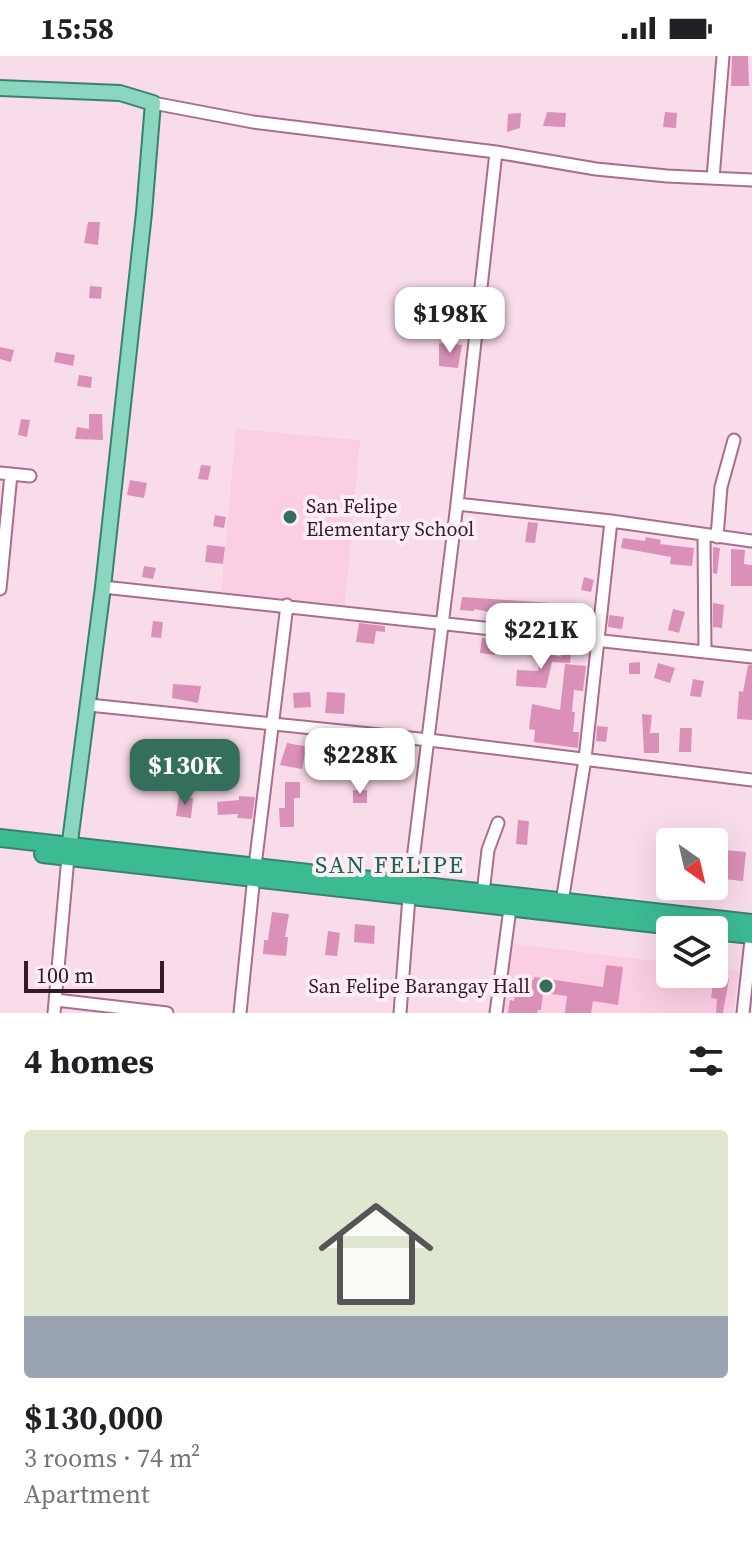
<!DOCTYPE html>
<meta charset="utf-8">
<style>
:root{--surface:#fff;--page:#f6f6f6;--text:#202124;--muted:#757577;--accent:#336f5a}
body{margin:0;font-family:"Source Serif 4",serif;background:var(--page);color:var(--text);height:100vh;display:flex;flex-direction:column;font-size:30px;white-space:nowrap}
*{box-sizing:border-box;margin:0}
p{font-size:26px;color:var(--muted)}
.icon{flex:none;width:44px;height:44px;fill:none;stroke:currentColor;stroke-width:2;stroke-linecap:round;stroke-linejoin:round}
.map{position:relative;height:957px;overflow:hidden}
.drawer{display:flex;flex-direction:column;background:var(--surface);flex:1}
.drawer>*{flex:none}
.needle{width:52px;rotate:146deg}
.controls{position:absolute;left:656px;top:772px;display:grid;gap:16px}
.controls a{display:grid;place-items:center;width:72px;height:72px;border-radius:8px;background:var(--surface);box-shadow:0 8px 32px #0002;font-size:40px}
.scale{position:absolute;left:24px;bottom:20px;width:140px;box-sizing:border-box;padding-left:8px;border:4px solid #341b28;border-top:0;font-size:22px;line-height:28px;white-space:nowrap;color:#341b28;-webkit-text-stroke:6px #fdeef5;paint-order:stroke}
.price{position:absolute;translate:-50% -68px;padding:0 18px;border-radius:16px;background:#fff;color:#222;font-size:26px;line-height:52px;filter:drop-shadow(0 2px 4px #0008)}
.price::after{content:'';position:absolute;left:50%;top:48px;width:24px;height:18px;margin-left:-12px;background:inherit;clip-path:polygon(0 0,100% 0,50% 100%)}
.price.selected{background:var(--accent);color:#fff}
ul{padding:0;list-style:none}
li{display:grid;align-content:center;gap:16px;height:424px;padding:0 24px}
li span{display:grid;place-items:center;height:248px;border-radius:8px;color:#555}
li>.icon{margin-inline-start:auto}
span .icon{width:144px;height:144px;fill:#fffc;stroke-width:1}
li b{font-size:34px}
h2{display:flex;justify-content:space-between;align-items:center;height:96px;padding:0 24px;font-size:34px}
.status{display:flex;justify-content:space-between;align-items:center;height:56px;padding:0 40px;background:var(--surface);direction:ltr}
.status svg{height:22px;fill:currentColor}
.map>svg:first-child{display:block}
.built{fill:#fccee4}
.building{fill:#db91b7}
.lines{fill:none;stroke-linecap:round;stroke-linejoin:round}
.minor-casing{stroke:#ab6c8d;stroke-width:15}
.major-casing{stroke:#39836e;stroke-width:18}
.highway-casing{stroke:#39836e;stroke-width:20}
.minor{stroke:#fff;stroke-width:11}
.major{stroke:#8ad6be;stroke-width:14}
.highway{stroke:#3cbb93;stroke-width:16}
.poi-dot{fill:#336f5a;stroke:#fdeef5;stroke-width:3}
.labels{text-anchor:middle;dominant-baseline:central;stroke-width:8;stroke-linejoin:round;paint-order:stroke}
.poi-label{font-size:20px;fill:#341b28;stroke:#fdeef5;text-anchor:start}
.quarter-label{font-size:24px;letter-spacing:2px;fill:#1d654e;stroke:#fdeef5}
</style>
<div class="status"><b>15:58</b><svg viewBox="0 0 49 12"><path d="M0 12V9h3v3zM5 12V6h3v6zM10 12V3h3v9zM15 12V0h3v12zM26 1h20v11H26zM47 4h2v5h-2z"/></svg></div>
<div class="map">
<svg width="752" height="957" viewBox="0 0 752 957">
<rect width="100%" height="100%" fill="#f9dcea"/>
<path class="built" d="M 236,373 L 360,384 L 345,549 L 221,537 Z
M 510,887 L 670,907 L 670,918 L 714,918 L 714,912 L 739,915 L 733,957 L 502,957 Z"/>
<path class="building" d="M 732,0 L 748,0 L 749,30 L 731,30 Z
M 547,56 L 566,57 L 565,71 L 543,70 Z
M 665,56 L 677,57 L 676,72 L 663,71 Z
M 521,57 L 520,72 L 507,76 L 508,58 Z
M 88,166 L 100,166 L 98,189 L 84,187 Z
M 90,230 L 102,231 L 101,243 L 89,242 Z
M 439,287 L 462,289 L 458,312 L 439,310 Z
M 0,291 L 14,294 L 11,306 L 0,303 Z
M 56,296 L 75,299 L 73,310 L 54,306 Z
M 79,319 L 92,321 L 91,332 L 77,330 Z
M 89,358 L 102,358 L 103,384 L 75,383 L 77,371 L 89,373 Z
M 21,363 L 30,364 L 27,381 L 18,379 Z
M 201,409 L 211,410 L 208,424 L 198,423 Z
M 130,424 L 147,427 L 144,442 L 127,439 Z
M 215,459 L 226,461 L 224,472 L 213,470 Z
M 528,466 L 538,467 L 535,487 L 525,486 Z
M 646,481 L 661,484 L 660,488 L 694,492 L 692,510 L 670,508 L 671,501 L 621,492 L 623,482 L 645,485 Z
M 207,489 L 225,491 L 223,508 L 205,506 Z
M 713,491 L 720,492 L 717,518 L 713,517 Z
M 731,493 L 745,494 L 744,508 L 752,509 L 752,530 L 731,530 Z
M 144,510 L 156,512 L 153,523 L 142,521 Z
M 584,521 L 594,524 L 591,536 L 581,534 Z
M 462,541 L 566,548 L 566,565 L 520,557 L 520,562 L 474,553 L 474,555 L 460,554 Z
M 713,547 L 724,549 L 722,572 L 713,571 Z
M 577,548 L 588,549 L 586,565 L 573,564 Z
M 673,553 L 685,556 L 679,577 L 668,574 Z
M 609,559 L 624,561 L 622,573 L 608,571 Z
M 153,565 L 163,566 L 161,582 L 151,581 Z
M 359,567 L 385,570 L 385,576 L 376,575 L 374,588 L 356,586 Z
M 482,582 L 497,584 L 495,599 L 480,597 Z
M 516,585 L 525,586 L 523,599 L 514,598 Z
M 561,594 L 571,595 L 570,607 L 552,606 L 546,632 L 516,630 L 517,614 L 538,615 L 542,596 L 561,601 Z
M 640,606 L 640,618 L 629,618 L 629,607 Z
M 658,607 L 675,612 L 670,627 L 654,622 Z
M 565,608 L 586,610 L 583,635 L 574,634 L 572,656 L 575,656 L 573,676 L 579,676 L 578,692 L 534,686 L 535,674 L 529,673 L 532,648 L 560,654 Z
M 748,609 L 752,609 L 752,664 L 737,663 L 739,635 L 743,636 Z
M 693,623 L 704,625 L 701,641 L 690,640 Z
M 173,628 L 201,630 L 198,647 L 172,642 Z
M 310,636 L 311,651 L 294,652 L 293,637 Z
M 327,636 L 345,637 L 344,658 L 325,657 Z
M 642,658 L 652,659 L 650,677 L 659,677 L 659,697 L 644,697 Z
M 597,670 L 608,671 L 606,686 L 596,685 Z
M 680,672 L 692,672 L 691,696 L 679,696 Z
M 309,686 L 319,686 L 318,699 L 305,698 L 302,713 L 280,709 L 287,687 L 309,691 Z
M 373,687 L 415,691 L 414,699 L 373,695 Z
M 337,689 L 375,698 L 373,707 L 350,703 L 349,710 L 334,708 Z
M 285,726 L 300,726 L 300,742 L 294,742 L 294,771 L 280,771 L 279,752 L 285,752 Z
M 353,734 L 367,734 L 367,747 L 353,747 Z
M 179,740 L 193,742 L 191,762 L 176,760 Z
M 239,740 L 255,741 L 252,763 L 237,762 L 238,758 L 218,759 L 217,746 L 239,744 Z
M 518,764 L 529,765 L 527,789 L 516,788 Z
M 724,794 L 746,796 L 743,825 L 714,822 L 716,797 L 723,798 Z
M 272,856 L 289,858 L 285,881 L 288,881 L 286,900 L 263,898 L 264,884 L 268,884 Z
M 355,868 L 375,870 L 374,888 L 354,886 Z
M 328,875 L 340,877 L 337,900 L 325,899 Z
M 606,909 L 623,911 L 618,949 L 593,945 L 591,957 L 565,957 L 567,940 L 543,937 L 541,954 L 538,954 L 537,957 L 508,957 L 510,944 L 514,945 L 517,922 L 534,924 L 534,921 L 603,931 Z
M 714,921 L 729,923 L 723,957 L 716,957 L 717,943 L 711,942 Z"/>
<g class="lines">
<defs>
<path id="minor" d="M 153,47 L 253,66 L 496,96 L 596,113 L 667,120 L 752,124
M 713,122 L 723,0
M 0,417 L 30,420
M 457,448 L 611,465 L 752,485
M 704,479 L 705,596
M 717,481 L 721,431 L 734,384
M 103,531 L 752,601
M 0,533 L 11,418
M 89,649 L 429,684 L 752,724
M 483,837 L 488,794 L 498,767
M 562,846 L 585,703 L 611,465
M 56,944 L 167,957
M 54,957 L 68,801
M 240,957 L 255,810 L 287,549
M 400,957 L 410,828 L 457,448 L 496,96
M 496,957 L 511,845
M 743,957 L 752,875"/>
<path id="major" d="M 0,32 L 120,37 L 153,47 L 144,157 L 103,531 L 68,801"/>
<path id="highway" d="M 0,782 L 752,867
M 43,798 L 709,874
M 714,875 L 752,879"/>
</defs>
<use href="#minor" class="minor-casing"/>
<use href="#major" class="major-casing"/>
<use href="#highway" class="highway-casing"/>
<use href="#minor" class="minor"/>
<use href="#major" class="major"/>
<use href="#highway" class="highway"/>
</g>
<g class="poi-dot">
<circle cx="290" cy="461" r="8"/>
<circle cx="546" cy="930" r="8"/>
</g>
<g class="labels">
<g class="poi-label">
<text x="306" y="450">San Felipe<tspan x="306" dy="23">Elementary School</tspan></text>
<text x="530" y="930" text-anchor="end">San Felipe Barangay Hall</text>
</g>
<g class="quarter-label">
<text x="390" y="808">SAN FELIPE</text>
</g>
</g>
</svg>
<div class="controls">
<a><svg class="needle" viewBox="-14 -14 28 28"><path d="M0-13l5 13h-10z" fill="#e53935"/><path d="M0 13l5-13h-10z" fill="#757577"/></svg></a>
<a><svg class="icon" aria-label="layers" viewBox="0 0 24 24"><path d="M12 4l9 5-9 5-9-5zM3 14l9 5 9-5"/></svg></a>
</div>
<div class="scale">100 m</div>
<b class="price" style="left:450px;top:299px">$198K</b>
<b class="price" style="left:541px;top:615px">$221K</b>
<b class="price" style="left:360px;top:740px">$228K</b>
<b class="price selected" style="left:185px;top:751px">$130K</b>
</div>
<section class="drawer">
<h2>4 homes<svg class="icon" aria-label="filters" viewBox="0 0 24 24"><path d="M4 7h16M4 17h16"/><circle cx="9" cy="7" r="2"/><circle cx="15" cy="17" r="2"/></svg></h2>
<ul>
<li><span style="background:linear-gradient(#dfe7d0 75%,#9aa5b1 0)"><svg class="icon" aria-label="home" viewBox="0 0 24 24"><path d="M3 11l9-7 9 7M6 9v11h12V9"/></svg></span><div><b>$130,000</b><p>3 rooms · 74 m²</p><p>Apartment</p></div></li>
</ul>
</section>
